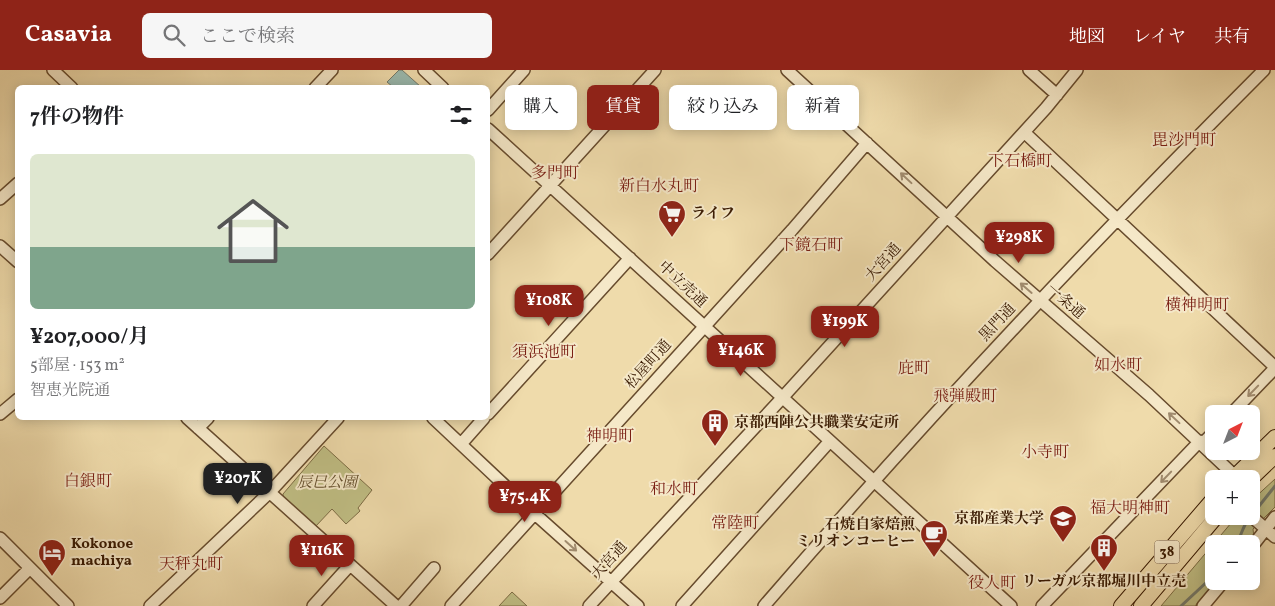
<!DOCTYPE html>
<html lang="ja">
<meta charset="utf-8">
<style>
:root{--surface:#fff;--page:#f6f6f6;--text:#202124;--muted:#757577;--accent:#8f2418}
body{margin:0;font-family:Vollkorn,"Noto Serif JP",serif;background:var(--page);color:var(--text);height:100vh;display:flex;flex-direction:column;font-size:19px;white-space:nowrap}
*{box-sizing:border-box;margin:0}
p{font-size:16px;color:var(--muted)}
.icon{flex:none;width:28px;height:28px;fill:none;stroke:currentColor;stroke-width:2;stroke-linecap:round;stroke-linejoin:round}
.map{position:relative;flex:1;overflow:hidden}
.details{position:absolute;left:15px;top:15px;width:475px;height:335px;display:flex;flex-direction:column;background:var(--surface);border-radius:8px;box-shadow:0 2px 12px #0003}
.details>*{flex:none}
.top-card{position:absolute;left:505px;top:15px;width:475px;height:45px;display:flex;gap:10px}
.needle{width:32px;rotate:42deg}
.tools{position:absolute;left:1205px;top:335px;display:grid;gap:10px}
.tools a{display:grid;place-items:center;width:55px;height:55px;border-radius:8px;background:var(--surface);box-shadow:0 2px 12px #0003;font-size:25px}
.price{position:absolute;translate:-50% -42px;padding:0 11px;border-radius:10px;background:var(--accent);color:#fff;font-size:16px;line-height:32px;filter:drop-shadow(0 1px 2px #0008)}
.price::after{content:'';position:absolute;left:50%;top:30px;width:15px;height:11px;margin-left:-8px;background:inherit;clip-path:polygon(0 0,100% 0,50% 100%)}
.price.current{background:#222;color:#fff}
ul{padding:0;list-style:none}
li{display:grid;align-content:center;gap:10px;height:265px;padding:0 15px}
li span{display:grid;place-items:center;height:155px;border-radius:8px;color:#555}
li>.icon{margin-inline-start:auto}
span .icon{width:90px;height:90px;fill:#fffc;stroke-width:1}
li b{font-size:21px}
h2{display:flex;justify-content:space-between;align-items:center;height:60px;padding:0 15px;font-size:21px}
.pill{padding:0 18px;border-radius:8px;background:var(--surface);box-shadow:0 2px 12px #0003;font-size:18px;line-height:45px}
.pill.current{background:var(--accent);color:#fff}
header{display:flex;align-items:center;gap:30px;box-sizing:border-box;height:70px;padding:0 25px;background:var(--accent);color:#fff}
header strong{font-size:24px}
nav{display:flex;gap:28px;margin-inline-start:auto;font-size:18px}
.search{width:350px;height:45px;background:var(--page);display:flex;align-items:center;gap:12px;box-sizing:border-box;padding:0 18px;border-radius:8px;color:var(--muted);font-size:19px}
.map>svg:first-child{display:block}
.green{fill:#c0be84;stroke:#7d6c44}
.water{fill:#9abaaf;stroke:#747a6a}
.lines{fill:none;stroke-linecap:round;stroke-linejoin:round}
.stream{stroke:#747a6a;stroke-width:3}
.minor-casing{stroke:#674b2d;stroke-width:14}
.major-casing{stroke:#3a1b03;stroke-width:16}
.minor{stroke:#f5e8c8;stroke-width:11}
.major{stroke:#efdbab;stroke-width:14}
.oneway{stroke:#a18c6f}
.labels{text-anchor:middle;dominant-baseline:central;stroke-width:4;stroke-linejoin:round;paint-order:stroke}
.shield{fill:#f5e8c8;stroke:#72583e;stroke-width:1}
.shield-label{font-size:14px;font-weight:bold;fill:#3a1b03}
.poi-label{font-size:15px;font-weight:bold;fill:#3a1b03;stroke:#f5e8c8;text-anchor:start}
.street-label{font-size:15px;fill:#3a1b03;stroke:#f5e8c8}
.park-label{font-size:15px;font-style:italic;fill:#624c2a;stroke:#f5e8c8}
.neighbourhood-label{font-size:16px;fill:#7a1f14;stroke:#f5e8c8}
</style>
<header>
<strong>Casavia</strong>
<div class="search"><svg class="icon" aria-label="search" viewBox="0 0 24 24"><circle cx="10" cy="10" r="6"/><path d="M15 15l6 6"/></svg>ここで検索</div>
<nav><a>地図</a><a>レイヤ</a><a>共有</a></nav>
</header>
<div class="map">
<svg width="1275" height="536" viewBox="0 0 1275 536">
<rect width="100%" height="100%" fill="#efdbab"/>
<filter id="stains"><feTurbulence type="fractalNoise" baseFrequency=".004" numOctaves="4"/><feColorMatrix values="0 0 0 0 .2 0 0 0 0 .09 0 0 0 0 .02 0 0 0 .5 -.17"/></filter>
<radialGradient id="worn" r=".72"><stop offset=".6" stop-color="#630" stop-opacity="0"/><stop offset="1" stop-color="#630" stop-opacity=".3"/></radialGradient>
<path class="green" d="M 324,376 L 372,420 L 358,438 L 360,441 L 346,454 L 332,439 L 315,457 L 283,429 L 283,424 Z
M 1275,409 L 1275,437 L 1253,459 L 1254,468 L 1249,474 L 1214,474 L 1214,511 L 1216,511 L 1195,536 L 1161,536 L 1237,446 L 1251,446 L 1251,431 Z
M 512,522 L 527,536 L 499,536 Z"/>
<path class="water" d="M 399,0 L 402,0 L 421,17 L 393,17 L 387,12 Z"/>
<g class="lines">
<path class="stream" d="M 1252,445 L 1275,416
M 1236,474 C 1242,465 1242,457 1250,447
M 1181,536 L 1210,509 L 1214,503"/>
<defs>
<path id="minor" d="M 53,0 L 72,18
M 424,0 L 443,18
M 787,0 L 995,191 L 1149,325 L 1235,406
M 1029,0 L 1057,25
M 315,18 L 332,0
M 488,40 L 524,0
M 488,59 L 1011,536
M 1024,62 L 1275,297
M 0,129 L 18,113
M 0,176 L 18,192
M 488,184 L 655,0
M 0,344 L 18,329
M 488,344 L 630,188
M 1231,344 L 1275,298
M 187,348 L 396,536
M 433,348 L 535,444 L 638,536
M 198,358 L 208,348
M 461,374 L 484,348
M 1202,374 L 1214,362
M 1251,446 L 1275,467
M 0,468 L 68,536
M 1251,478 L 1275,447
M 0,528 L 30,498
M 150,536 L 270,422 L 338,348
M 313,536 L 350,495
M 401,536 L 434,498
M 451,536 L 792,160 L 867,73
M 589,536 L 783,327 L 1046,38 L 1077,0
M 682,536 L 830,371
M 764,536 C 924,351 1091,173 1264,0
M 1042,536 L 1200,371
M 1203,536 L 1224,511"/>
<path id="major" d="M 1232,409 L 1275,367
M 1251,409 L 1275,386
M 1121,536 L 1214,428
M 1141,536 L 1217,446"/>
</defs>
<use href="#minor" class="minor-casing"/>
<use href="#major" class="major-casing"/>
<use href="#minor" class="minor"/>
<use href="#major" class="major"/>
</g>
<defs><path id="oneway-shaft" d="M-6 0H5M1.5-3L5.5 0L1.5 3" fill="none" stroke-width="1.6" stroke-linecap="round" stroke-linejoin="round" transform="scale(1.25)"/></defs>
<g class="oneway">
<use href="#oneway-shaft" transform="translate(906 108) rotate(-137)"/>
<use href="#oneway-shaft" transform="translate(1026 218) rotate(-139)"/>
<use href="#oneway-shaft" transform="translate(1253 321) rotate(134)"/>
<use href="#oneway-shaft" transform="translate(1174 348) rotate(-137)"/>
<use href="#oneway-shaft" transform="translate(1166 407) rotate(134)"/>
<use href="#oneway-shaft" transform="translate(571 476) rotate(42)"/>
</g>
<defs>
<symbol id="supermarket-pin" viewBox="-11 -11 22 30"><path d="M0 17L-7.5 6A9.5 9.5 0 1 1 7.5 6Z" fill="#8f2418" stroke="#f5e8c8"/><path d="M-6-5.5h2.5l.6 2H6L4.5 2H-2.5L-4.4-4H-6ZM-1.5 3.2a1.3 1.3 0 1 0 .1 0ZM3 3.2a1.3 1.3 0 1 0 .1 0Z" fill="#fff"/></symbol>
<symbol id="building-pin" viewBox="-11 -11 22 30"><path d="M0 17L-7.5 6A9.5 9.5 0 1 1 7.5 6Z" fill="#8f2418" stroke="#f5e8c8"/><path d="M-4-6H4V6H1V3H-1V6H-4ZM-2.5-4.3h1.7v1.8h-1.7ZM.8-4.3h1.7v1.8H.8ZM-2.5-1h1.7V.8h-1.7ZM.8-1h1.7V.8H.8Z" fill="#fff"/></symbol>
<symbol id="university-pin" viewBox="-11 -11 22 30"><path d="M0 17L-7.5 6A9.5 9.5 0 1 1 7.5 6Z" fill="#8f2418" stroke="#f5e8c8"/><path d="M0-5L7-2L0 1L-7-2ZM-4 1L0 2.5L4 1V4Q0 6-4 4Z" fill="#fff"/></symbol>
<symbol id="cafe-pin" viewBox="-11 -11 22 30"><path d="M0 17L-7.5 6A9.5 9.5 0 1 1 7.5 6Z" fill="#8f2418" stroke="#f5e8c8"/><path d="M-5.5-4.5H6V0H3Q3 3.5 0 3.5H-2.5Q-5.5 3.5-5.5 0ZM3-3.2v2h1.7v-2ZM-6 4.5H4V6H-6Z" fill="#fff"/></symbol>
<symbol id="hotel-pin" viewBox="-11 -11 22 30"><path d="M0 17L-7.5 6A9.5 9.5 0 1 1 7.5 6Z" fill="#8f2418" stroke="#f5e8c8"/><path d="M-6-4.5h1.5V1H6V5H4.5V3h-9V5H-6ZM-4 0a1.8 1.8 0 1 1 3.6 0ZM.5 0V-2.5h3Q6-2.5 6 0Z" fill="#fff"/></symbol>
</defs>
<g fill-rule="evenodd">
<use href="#supermarket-pin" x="656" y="128" width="32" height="43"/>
<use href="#building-pin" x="699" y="337" width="32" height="43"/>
<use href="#university-pin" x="1047" y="433" width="32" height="43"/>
<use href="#cafe-pin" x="918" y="448" width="32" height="43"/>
<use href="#building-pin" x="1088" y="462" width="32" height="43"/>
<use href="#hotel-pin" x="36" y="467" width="32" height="43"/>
</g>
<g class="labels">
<rect class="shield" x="1154.5" y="470.5" width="25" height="23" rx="4"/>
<g class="shield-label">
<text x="1167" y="482">38</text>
</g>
<g class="poi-label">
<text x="691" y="144">ライフ</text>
<text x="734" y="353">京都西陣公共職業安定所</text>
<text x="1044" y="449" text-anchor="end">京都産業大学</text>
<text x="915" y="455" text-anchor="end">石焼自家焙煎<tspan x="915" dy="17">ミリオンコーヒー</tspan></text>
<text x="71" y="474">Kokonoe<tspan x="71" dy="17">machiya</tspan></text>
<text x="1104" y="512" text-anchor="middle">リーガル京都堀川中立売</text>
</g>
<g class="street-label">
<text transform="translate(884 193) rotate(-48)">大宮通</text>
<text transform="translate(682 215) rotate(43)">中立売通</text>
<text transform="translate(1065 232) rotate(41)">一条通</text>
<text transform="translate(998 253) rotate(-47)">黒門通</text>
<text transform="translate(649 295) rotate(-48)">松屋町通</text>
<text transform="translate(610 491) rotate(-48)">大宮通</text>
</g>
<g class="park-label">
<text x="327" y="413">辰巳公園</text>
</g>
<g class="neighbourhood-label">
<text x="1184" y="71">毘沙門町</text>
<text x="1020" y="92">下石橋町</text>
<text x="555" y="104">多門町</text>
<text x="659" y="117">新白水丸町</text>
<text x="811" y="176">下鏡石町</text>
<text x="1197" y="236">横神明町</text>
<text x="544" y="283">須浜池町</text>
<text x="1118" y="296">如水町</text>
<text x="914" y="299">庇町</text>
<text x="965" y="327">飛弾殿町</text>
<text x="610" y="367">神明町</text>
<text x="1045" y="383">小寺町</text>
<text x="88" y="412">白銀町</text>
<text x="674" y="420">和水町</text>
<text x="1130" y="439">福大明神町</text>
<text x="735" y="454">常陸町</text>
<text x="191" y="495">天秤丸町</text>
<text x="992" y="514">役人町</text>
</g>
</g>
<rect width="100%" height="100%" filter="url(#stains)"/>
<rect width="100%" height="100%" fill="url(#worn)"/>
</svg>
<div class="tools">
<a><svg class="needle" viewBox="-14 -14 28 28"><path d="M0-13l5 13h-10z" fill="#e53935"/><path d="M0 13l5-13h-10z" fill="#757577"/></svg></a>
<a>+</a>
<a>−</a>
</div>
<b class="price" style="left:1019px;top:194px">¥298K</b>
<b class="price" style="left:549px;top:257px">¥108K</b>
<b class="price" style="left:845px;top:278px">¥199K</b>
<b class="price" style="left:741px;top:307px">¥146K</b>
<b class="price current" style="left:238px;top:435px">¥207K</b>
<b class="price" style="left:525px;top:453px">¥75.4K</b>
<b class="price" style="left:322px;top:507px">¥116K</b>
<div class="top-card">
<a class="pill">購入</a>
<a class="pill current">賃貸</a>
<a class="pill">絞り込み</a>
<a class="pill">新着</a>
</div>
<section class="details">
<h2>7件の物件<svg class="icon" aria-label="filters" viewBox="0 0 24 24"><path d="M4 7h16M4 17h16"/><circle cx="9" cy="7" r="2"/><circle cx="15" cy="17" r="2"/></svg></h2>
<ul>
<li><span style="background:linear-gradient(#dfe7d0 60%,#7fa58c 0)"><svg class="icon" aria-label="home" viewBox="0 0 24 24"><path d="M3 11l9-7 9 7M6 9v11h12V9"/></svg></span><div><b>¥207,000/月</b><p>5部屋 · 153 m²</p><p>智恵光院通</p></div></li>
</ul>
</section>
</div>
